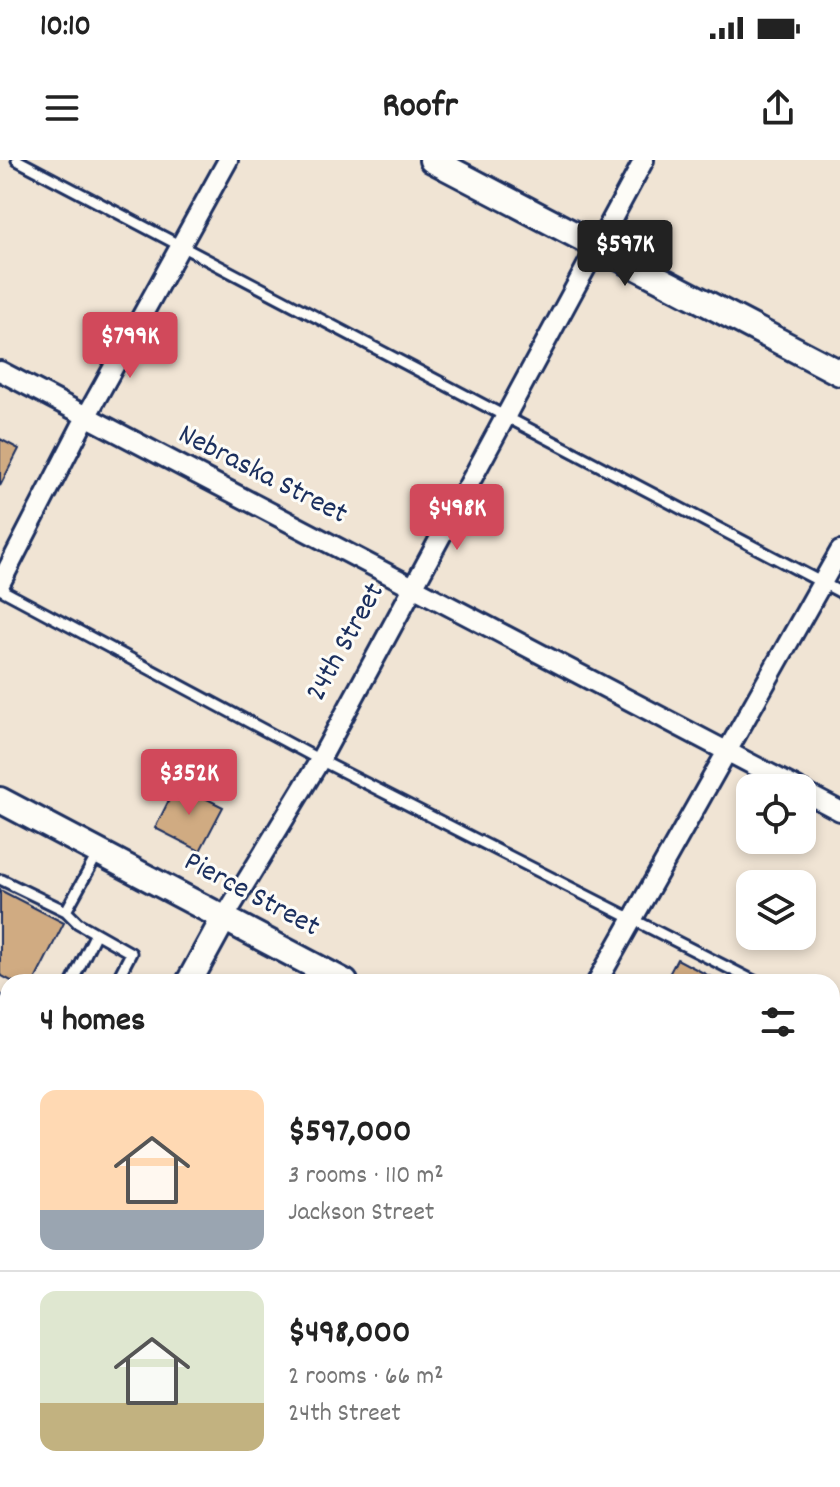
<!DOCTYPE html>
<meta charset="utf-8">
<style>
:root{--surface:#fff;--page:#f2f2f2;--text:#222;--muted:#767676;--line:#e0e0e0;--accent:#d1495b}
body{margin:0;font-family:Dekko,sans-serif;background:var(--page);color:var(--text);height:100vh;display:flex;flex-direction:column;font-size:30px;white-space:nowrap}
*{box-sizing:border-box;margin:0}
p{font-size:26px;color:var(--muted)}
.icon{flex:none;width:44px;height:44px;fill:none;stroke:currentColor;stroke-width:2;stroke-linecap:round;stroke-linejoin:round}
.map{position:relative;flex:1;overflow:hidden}
.sheet{position:absolute;left:0px;top:814px;width:840px;height:514px;display:flex;flex-direction:column;background:var(--surface);border-radius:24px 24px 0 0;box-shadow:0 4px 12px #0003}
.sheet>*{flex:none}
.buttons{position:absolute;left:736px;top:614px;display:grid;gap:16px}
.buttons a{display:grid;place-items:center;width:80px;height:80px;border-radius:16px;background:var(--surface);box-shadow:0 4px 12px #0003;font-size:40px}
.price{position:absolute;translate:-50% -68px;padding:0 18px;border-radius:8px;background:var(--accent);color:#fff;font-size:26px;line-height:52px;filter:drop-shadow(0 2px 4px #0008)}
.price::after{content:'';position:absolute;left:50%;top:48px;width:24px;height:18px;margin-left:-12px;background:inherit;clip-path:polygon(0 0,100% 0,50% 100%)}
.price.active{background:#222;color:#fff}
ul{padding:0;list-style:none}
li{display:flex;align-items:center;gap:24px;height:200px;padding:0 40px}
li+li{border-top:2px solid var(--line)}
li span{display:grid;place-items:center;flex:none;width:224px;height:160px;border-radius:16px;color:#555}
li>.icon{margin-inline-start:auto}
span .icon{width:96px;height:96px;fill:#fffc;stroke-width:1}
li b{font-size:34px}
h2{display:flex;justify-content:space-between;align-items:center;height:96px;padding:0 40px;font-size:34px}
.status{display:flex;justify-content:space-between;align-items:center;height:56px;padding:0 40px;background:var(--surface);direction:ltr}
.status svg{height:22px;fill:currentColor}
header{display:flex;justify-content:space-between;align-items:center;height:104px;padding:0 40px;background:var(--surface);font-size:36px;font-weight:800}
.map>svg:first-child{display:block}
.building{fill:#d0ab82;stroke:#1b2f5e;stroke-width:2}
.lines{fill:none;stroke-linecap:round;stroke-linejoin:round}
.lane-casing{stroke:#1b2f5e;stroke-width:15}
.street-casing{stroke:#1b2f5e;stroke-width:24}
.secondary-casing{stroke:#1b2f5e;stroke-width:30}
.lane{stroke:#fdfcf7;stroke-width:9}
.street{stroke:#fdfcf7;stroke-width:18}
.secondary{stroke:#fdfcf7;stroke-width:24}
.labels{text-anchor:middle;dominant-baseline:central;stroke-width:6;stroke-linejoin:round;paint-order:stroke}
.street-label{font-size:30px;fill:#1b2f5e;stroke:#fdfcf7}
</style>
<div class="status"><b>10:10</b><svg viewBox="0 0 49 12"><path d="M0 12V9h3v3zM5 12V6h3v6zM10 12V3h3v9zM15 12V0h3v12zM26 1h20v11H26zM47 4h2v5h-2z"/></svg></div>
<header><svg class="icon" aria-label="menu" viewBox="0 0 24 24"><path d="M4 6h16M4 12h16M4 18h16"/></svg>Roofr<svg class="icon" aria-label="share" viewBox="0 0 24 24"><path d="M12 15V3M7 8l5-5 5 5M5 13v7h14v-7"/></svg></header>
<div class="map">
<svg width="840" height="1327" viewBox="0 0 840 1327">
<rect width="100%" height="100%" fill="#f0e4d4"/>
<filter id="ink" filterUnits="userSpaceOnUse"><feTurbulence type="fractalNoise" baseFrequency=".0125" numOctaves="2"/><feDisplacementMap in="SourceGraphic" scale="16" xChannelSelector="R" yChannelSelector="G"/><feConvolveMatrix kernelMatrix="1 2 1 2 8 2 1 2 1" color-interpolation-filters="sRGB"/></filter>
<g filter="url(#ink)">
<path class="building" d="M 0,279 L 19,289 L 0,326 Z
M 177,624 L 223,647 L 200,691 L 155,668 Z
M 0,730 L 64,763 L 34,822 L 13,822 L 0,815 Z
M 677,799 L 713,818 L 711,822 L 665,822 Z"/>
<g class="lines">
<defs>
<path id="lane" d="M 17,0 L 840,432
M 0,429 L 320,600 L 756,822
M 97,695 L 66,751 L 78,763 L 131,793 L 116,822
M 2,720 L 66,751
M 72,822 L 96,773
M 0,841 L 8,846
M 832,862 L 840,866
M 832,1284 L 840,1288
M 0,1303 L 8,1307
M 31,1320 L 44,1327"/>
<path id="street" d="M 0,211 L 797,628
M 0,424 L 86,257 L 228,0
M 802,631 L 840,651
M 224,758 L 320,600 L 644,0
M 597,822 L 840,391
M 0,1084 L 8,1088
M 832,1140 L 840,1126
M 452,1320 L 466,1327
M 724,1327 L 728,1320"/>
<path id="secondary" d="M 432,0 L 840,213
M 0,640 L 345,822
M 189,822 L 224,758
M 832,1075 L 840,1079
M 0,1169 L 8,1154"/>
</defs>
<use href="#lane" class="lane-casing"/>
<use href="#street" class="street-casing"/>
<use href="#secondary" class="secondary-casing"/>
<use href="#lane" class="lane"/>
<use href="#street" class="street"/>
<use href="#secondary" class="secondary"/>
</g>
</g>
<g class="labels">
<g class="street-label">
<text transform="translate(262 316) rotate(27)">Nebraska Street</text>
<text transform="translate(347 483) rotate(-61)">24th Street</text>
<text transform="translate(251 736) rotate(28)">Pierce Street</text>
</g>
</g>
</svg>
<div class="buttons">
<a><svg class="icon" aria-label="locate" viewBox="0 0 24 24"><circle cx="12" cy="12" r="6"/><path d="M12 2v4M12 18v4M2 12h4M18 12h4"/></svg></a>
<a><svg class="icon" aria-label="layers" viewBox="0 0 24 24"><path d="M12 4l9 5-9 5-9-5zM3 14l9 5 9-5"/></svg></a>
</div>
<b class="price active" style="left:625px;top:128px">$597K</b>
<b class="price" style="left:130px;top:220px">$799K</b>
<b class="price" style="left:457px;top:392px">$498K</b>
<b class="price" style="left:189px;top:657px">$352K</b>
<section class="sheet">
<h2>4 homes<svg class="icon" aria-label="filters" viewBox="0 0 24 24"><path d="M4 7h16M4 17h16"/><circle cx="9" cy="7" r="2"/><circle cx="15" cy="17" r="2"/></svg></h2>
<ul>
<li><span style="background:linear-gradient(#ffd9b3 75%,#9aa5b1 0)"><svg class="icon" aria-label="home" viewBox="0 0 24 24"><path d="M3 11l9-7 9 7M6 9v11h12V9"/></svg></span><div><b>$597,000</b><p>3 rooms · 110 m²</p><p>Jackson Street</p></div></li>
<li><span style="background:linear-gradient(#dfe7d0 70%,#c2b280 0)"><svg class="icon" aria-label="home" viewBox="0 0 24 24"><path d="M3 11l9-7 9 7M6 9v11h12V9"/></svg></span><div><b>$498,000</b><p>2 rooms · 66 m²</p><p>24th Street</p></div></li>
</ul>
</section>
</div>
